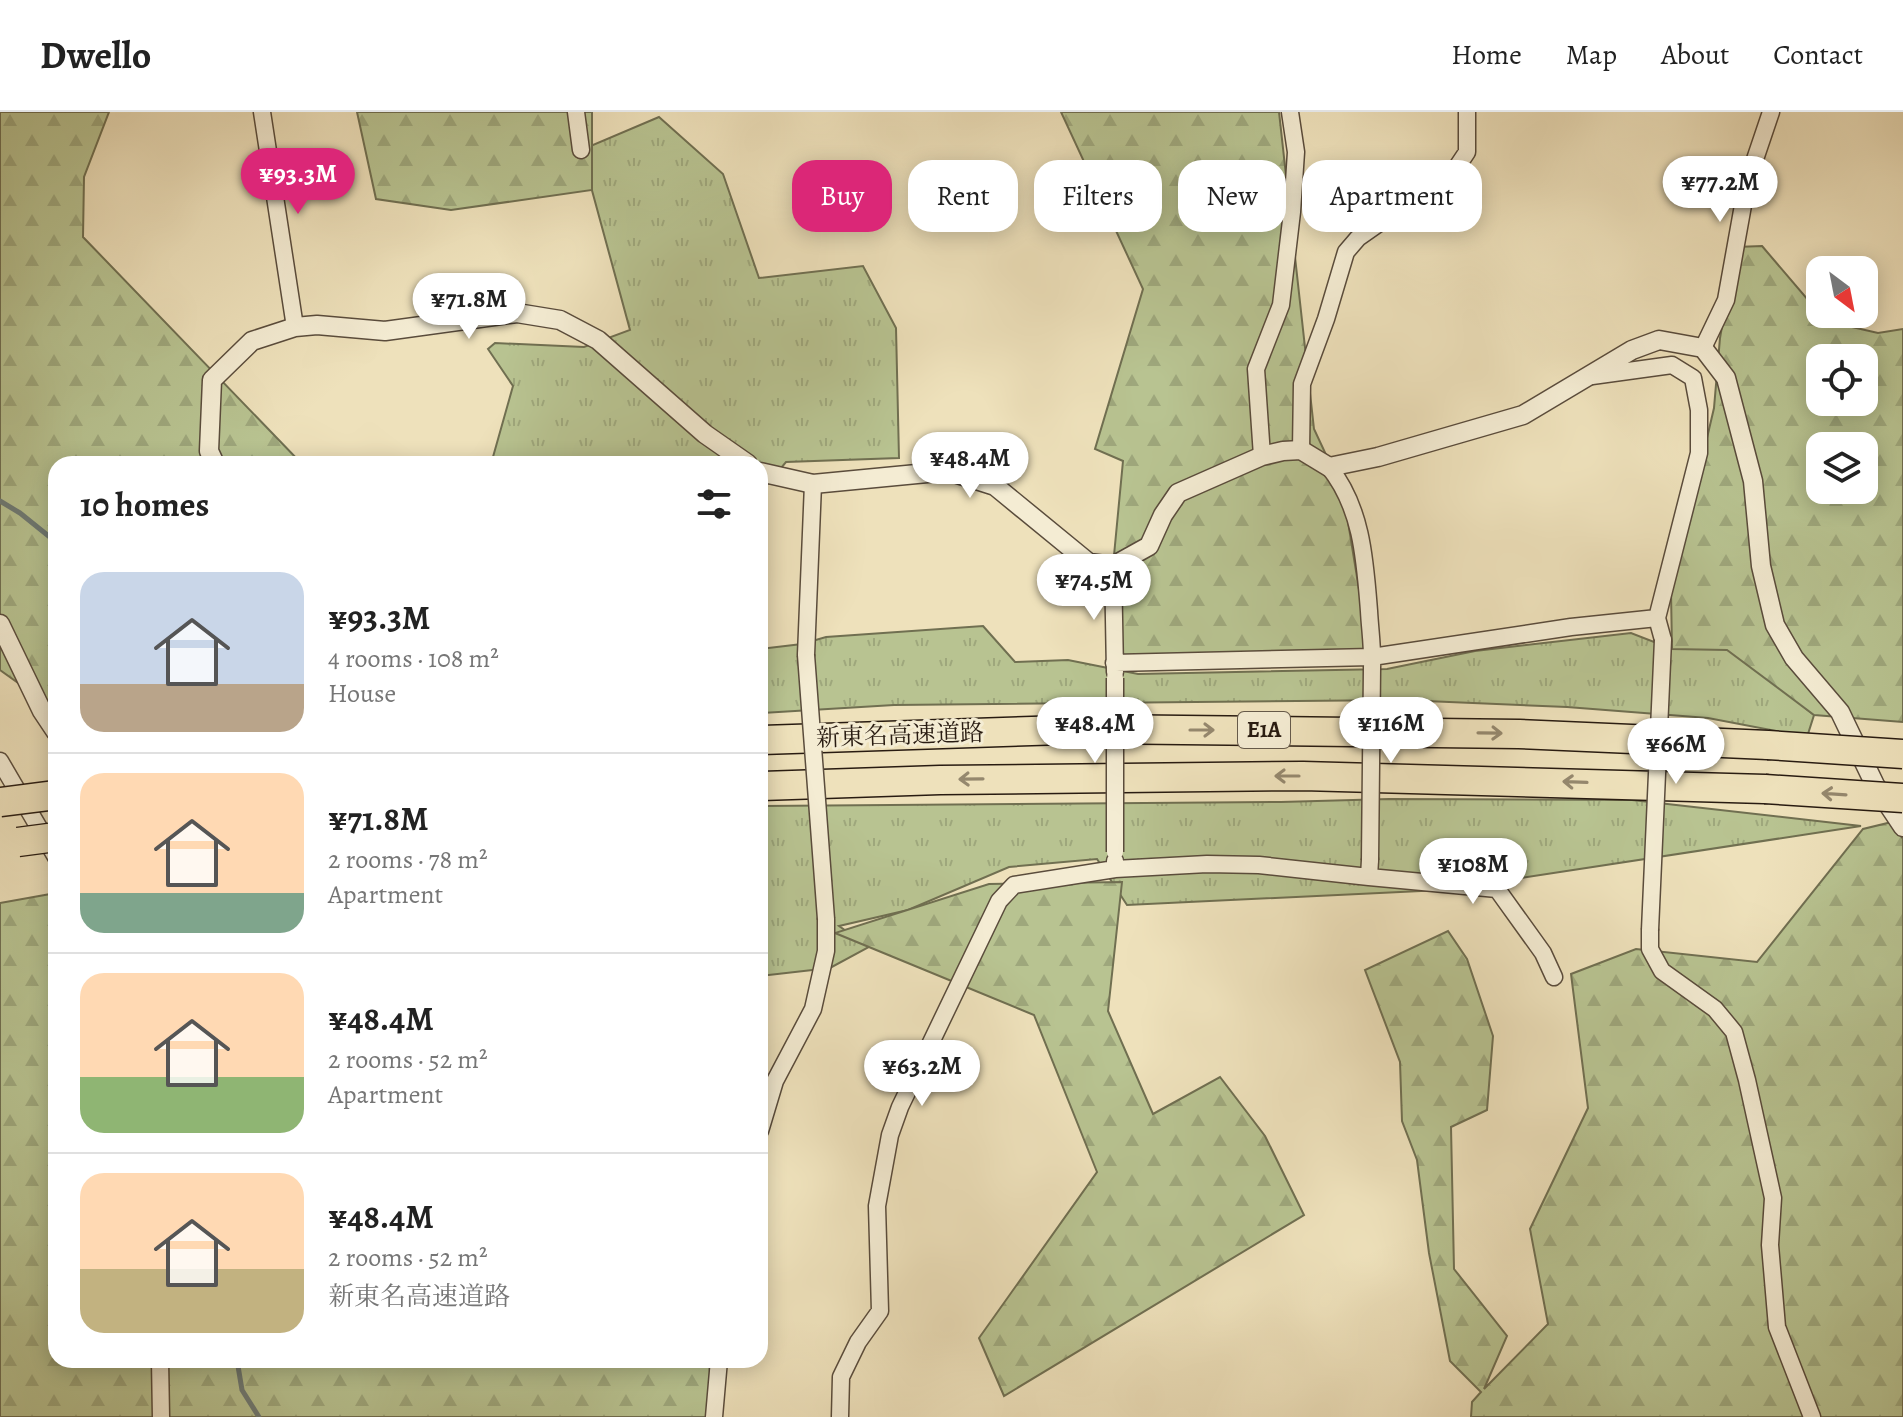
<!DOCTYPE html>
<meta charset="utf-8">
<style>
:root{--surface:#fff;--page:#f2f2f2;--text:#222;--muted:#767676;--line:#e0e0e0;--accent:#db2777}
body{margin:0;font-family:Alegreya,"Noto Serif JP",serif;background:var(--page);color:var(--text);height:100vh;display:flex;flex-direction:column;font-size:30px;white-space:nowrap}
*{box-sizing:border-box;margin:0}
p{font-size:26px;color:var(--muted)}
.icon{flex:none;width:44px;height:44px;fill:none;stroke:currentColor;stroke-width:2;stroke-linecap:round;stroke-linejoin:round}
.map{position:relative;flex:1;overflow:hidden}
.drawer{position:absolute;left:48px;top:344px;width:720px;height:912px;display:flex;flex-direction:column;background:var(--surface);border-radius:24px;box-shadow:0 4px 20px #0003}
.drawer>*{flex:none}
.guide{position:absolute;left:792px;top:48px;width:760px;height:72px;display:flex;gap:16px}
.needle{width:52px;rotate:148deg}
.controls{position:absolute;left:1806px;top:144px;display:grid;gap:16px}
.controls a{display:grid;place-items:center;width:72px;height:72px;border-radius:16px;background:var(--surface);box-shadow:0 4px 20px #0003;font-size:40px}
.price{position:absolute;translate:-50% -68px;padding:0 18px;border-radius:28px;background:#fff;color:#222;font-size:26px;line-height:52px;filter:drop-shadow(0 2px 4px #0008)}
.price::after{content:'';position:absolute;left:50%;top:48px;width:24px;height:18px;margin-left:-12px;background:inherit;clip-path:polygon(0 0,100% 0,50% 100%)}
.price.current{background:var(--accent);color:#fff}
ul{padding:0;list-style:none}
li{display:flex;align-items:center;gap:24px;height:200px;padding:0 32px}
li+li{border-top:2px solid var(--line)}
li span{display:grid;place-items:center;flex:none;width:224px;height:160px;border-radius:24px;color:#555}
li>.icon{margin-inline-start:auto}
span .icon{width:96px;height:96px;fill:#fffc;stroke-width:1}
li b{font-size:34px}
h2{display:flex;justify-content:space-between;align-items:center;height:96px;padding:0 32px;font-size:34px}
.chip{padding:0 28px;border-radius:24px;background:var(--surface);box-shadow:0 4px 20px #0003;font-size:28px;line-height:72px}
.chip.current{background:var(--accent);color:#fff}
header{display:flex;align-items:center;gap:48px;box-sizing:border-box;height:112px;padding:0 40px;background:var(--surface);border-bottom:2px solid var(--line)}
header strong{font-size:38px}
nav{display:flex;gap:44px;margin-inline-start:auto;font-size:28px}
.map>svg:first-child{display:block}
.grass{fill:url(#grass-tufts);stroke:#706f51;stroke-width:2}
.forest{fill:url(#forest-firs);stroke:#706f51;stroke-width:2;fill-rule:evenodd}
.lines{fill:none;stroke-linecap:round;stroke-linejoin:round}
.stream{stroke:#6e7b76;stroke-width:5}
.minor-casing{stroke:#5a4c3c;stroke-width:19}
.tertiary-casing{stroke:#5a4c3c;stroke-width:21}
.motorway-casing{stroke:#281b11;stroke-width:31}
.minor{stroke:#f4ecd3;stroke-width:16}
.tertiary{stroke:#f4ecd3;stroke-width:18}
.motorway{stroke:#eee1bb;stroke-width:28}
.minor-bridge-casing{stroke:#5a4c3c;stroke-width:19;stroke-linecap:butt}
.motorway-bridge-casing{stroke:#281b11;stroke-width:31;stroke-linecap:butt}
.minor-bridge{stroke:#f4ecd3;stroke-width:16}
.motorway-bridge{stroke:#eee1bb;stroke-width:28}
.oneway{stroke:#95886e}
.labels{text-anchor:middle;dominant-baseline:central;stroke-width:6;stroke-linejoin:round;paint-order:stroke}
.shield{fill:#f4ecd3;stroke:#655a4b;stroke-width:2}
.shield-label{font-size:22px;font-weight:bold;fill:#281b11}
.street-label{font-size:24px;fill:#281b11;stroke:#f4ecd3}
</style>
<header>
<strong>Dwello</strong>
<nav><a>Home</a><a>Map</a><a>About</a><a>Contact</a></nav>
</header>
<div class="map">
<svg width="1903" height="1305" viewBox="0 0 1903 1305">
<defs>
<pattern id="grass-tufts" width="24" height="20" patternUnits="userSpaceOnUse" patternTransform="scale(2)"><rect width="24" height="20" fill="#b8c391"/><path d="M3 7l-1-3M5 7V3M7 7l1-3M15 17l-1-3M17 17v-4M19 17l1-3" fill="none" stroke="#9ea77c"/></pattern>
<pattern id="forest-firs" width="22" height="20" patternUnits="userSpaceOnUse" patternTransform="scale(2)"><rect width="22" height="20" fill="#b8c391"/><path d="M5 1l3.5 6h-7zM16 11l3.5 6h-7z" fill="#9ea77c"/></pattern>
</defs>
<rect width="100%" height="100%" fill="#eee1bb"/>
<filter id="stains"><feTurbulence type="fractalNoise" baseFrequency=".0025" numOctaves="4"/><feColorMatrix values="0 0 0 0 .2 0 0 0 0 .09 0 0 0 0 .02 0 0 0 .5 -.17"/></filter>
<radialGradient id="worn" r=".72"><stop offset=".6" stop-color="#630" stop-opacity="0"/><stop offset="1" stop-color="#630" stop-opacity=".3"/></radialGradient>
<path class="grass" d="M 659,5 L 723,62 L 759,166 L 863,154 L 896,216 L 899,346 L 786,350 L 760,381 L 760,352 L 491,352 L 513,274 L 488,237 L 495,231 L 584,235 L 630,218 L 581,38 Z
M 983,514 L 1015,550 L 1068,548 L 1138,562 L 1387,557 L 1475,539 L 1631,521 L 1672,537 L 1725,532 L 1814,603 L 1807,625 L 1708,606 L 1567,595 L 1402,588 L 894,593 L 760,601 L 760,537 L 802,532 L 826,525 Z
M 1389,687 L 1632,688 L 1861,714 L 1442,778 L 1127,793 L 1097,747 L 1009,755 L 908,798 L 839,814 L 869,835 L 830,856 L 760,864 L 760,694 L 1281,690 Z"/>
<path class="forest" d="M 0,0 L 109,0 L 84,65 L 83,125 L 302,352 L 56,352 L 56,598 L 0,558 Z
M 357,0 L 592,0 L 592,78 L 451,98 L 376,87 Z
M 1061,0 L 1279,0 L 1314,317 L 1343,379 L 1369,539 L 1114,551 L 1113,454 L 1123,349 L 1095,337 L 1143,177 Z
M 1762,134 L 1826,209 L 1878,221 L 1903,217 L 1903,610 L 1814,603 L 1727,538 L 1672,537 L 1671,480 L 1714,296 L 1720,226 L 1736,135 ZM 1820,246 L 1864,246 L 1864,290 L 1820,290 ZM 1820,334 L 1864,334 L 1864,378 L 1820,378 Z
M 1892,710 L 1903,727 L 1903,1305 L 1471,1305 L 1472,1290 L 1481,1280 L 1450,1249 L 1429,1141 L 1417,1048 L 1402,1009 L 1400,950 L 1365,858 L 1448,819 L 1467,847 L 1493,924 L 1487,998 L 1451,1015 L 1454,1157 L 1507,1224 L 1484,1277 L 1548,1212 L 1530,1117 L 1588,996 L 1571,862 L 1636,837 L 1757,850 L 1863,717 Z
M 1122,770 L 1108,899 L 1153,1002 L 1220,965 L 1265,1024 L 1304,1103 L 1004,1284 L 979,1226 L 1097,1060 L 1034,903 L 835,821 L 989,772 Z
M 56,781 L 56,1248 L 709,1248 L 714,1305 L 0,1305 L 0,791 Z"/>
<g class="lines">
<path class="stream" d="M 0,389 L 20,401 L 56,430
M 237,1248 L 242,1278 L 259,1305"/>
<defs>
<path id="minor" d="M 262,0 L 295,215
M 576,0 L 581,38
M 1703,236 L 1726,188 L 1747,71 L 1771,0
M 1592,264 L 1672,253 L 1693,266 L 1699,298 L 1699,341 L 1657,506 L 1663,528
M 1301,338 L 1302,272 L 1326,207 L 1346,140 L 1358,126 L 1455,58 L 1467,40 L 1467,0
M 1262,344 L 1256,257 L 1281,193 L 1292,100 L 1296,40 L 1290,0
M 1329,355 C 1362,396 1365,448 1369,499 C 1370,518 1373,537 1372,556
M 1113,454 L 1115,560
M 806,543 L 813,372
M 1114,551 L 1372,545 L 1571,515 L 1657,506
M 0,649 L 56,745
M 1115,749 L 1115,757 L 1207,752 L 1259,753 L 1369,765 L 1370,748
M 1369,765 L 1497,777 L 1543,841 L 1554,865
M 1650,818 L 1650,837 L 1662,859 L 1715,897 L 1734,920 L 1747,968 L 1773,1086 L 1770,1133 L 1777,1215 L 1812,1305
M 760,1019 L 775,969 L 813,897 L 826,839 L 826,807
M 160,1248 L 161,1305
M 714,1305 L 719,1248
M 840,1305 L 841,1265 L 858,1230 L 880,1199 L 877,1094 L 890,1023 L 900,995 L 999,789 L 1014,773 L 1115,757"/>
<path id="tertiary" d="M 215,352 L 209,339 L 212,268 L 252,229 L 295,215 L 317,213 L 385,219 L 517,201 L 560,208 L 598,228 L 705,322 L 748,352
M 760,360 L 813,372 L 948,359 L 995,374 L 1089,451 L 1113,454 L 1149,434 L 1163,403 L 1178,381 L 1262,344 L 1283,339 L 1301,338 L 1329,355 L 1378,345 L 1523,303 L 1632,238 L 1659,228 L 1703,236 L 1726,266 L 1753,369 L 1761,454 L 1775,513 L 1794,546 L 1840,600 L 1875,673 L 1903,715
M 0,512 L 42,599 L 56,620"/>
<path id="motorway" d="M 760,628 L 1095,617 L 1519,622 L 1768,633
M 760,674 L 940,668 L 1303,664 L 1765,677"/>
</defs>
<use href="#minor" class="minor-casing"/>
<use href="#tertiary" class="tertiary-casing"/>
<use href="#motorway" class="motorway-casing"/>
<use href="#minor" class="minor"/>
<use href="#tertiary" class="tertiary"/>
<use href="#motorway" class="motorway"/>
<defs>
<path id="minor-bridge" d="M 806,543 L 826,807
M 1115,566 L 1115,740
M 1370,748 L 1372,557
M 1650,818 L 1663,528"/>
<path id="motorway-bridge" d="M 1768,633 L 1903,642
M 1765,677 L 1903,686
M 0,690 L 56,683
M 18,730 L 56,725"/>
</defs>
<use href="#minor-bridge" class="minor-bridge-casing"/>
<use href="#motorway-bridge" class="motorway-bridge-casing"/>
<use href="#minor-bridge" class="minor-bridge"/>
<use href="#motorway-bridge" class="motorway-bridge"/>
</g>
<defs><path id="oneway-shaft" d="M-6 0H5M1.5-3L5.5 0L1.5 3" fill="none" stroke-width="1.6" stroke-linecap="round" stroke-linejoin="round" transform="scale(2)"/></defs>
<g class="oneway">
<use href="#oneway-shaft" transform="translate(1202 618)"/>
<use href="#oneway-shaft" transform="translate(1490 621) rotate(1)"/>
<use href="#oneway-shaft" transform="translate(1287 664) rotate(180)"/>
<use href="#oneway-shaft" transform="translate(971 667) rotate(179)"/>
<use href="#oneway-shaft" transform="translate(1575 670) rotate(-178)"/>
<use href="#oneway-shaft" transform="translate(1834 682) rotate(-176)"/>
</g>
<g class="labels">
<rect class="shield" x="1238" y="600" width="52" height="36" rx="6"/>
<g class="shield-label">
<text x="1264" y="618">E1A</text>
</g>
<g class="street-label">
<text transform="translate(900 623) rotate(-2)">新東名高速道路</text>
</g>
</g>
<rect width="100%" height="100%" filter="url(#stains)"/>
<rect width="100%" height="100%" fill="url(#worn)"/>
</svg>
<div class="controls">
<a><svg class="needle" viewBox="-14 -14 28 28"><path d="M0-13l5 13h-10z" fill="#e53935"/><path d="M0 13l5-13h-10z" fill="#767676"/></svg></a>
<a><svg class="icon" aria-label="locate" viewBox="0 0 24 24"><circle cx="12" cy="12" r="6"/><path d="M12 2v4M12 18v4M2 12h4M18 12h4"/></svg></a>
<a><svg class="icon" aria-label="layers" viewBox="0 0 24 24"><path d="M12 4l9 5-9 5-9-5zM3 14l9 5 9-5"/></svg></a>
</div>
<b class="price current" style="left:298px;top:104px">¥93.3M</b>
<b class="price" style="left:1720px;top:112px">¥77.2M</b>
<b class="price" style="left:469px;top:229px">¥71.8M</b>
<b class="price" style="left:970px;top:388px">¥48.4M</b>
<b class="price" style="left:1094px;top:510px">¥74.5M</b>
<b class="price" style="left:1095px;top:653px">¥48.4M</b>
<b class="price" style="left:1391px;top:653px">¥116M</b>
<b class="price" style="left:1676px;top:674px">¥66M</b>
<b class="price" style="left:1473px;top:794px">¥108M</b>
<b class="price" style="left:922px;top:996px">¥63.2M</b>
<div class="guide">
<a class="chip current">Buy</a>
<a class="chip">Rent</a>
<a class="chip">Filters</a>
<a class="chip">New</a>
<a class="chip">Apartment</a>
</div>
<section class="drawer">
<h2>10 homes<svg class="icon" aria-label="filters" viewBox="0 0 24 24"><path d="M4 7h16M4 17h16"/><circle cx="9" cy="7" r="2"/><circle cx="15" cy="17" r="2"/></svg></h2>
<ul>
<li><span style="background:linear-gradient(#c9d6e8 70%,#b9a48a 0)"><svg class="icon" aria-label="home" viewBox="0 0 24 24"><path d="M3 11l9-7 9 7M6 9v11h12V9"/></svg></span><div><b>¥93.3M</b><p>4 rooms · 108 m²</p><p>House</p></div></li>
<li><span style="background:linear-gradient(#ffd9b3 75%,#7fa58c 0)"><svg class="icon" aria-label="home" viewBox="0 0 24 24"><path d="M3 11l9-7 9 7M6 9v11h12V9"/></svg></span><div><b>¥71.8M</b><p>2 rooms · 78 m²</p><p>Apartment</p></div></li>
<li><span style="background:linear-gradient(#ffd9b3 65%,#8fb573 0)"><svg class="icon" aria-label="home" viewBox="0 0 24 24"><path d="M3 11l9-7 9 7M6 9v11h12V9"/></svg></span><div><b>¥48.4M</b><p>2 rooms · 52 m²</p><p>Apartment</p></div></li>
<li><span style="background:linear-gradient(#ffd9b3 60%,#c2b280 0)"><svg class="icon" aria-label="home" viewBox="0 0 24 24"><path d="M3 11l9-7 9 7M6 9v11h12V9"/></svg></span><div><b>¥48.4M</b><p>2 rooms · 52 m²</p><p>新東名高速道路</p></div></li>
</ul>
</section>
</div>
